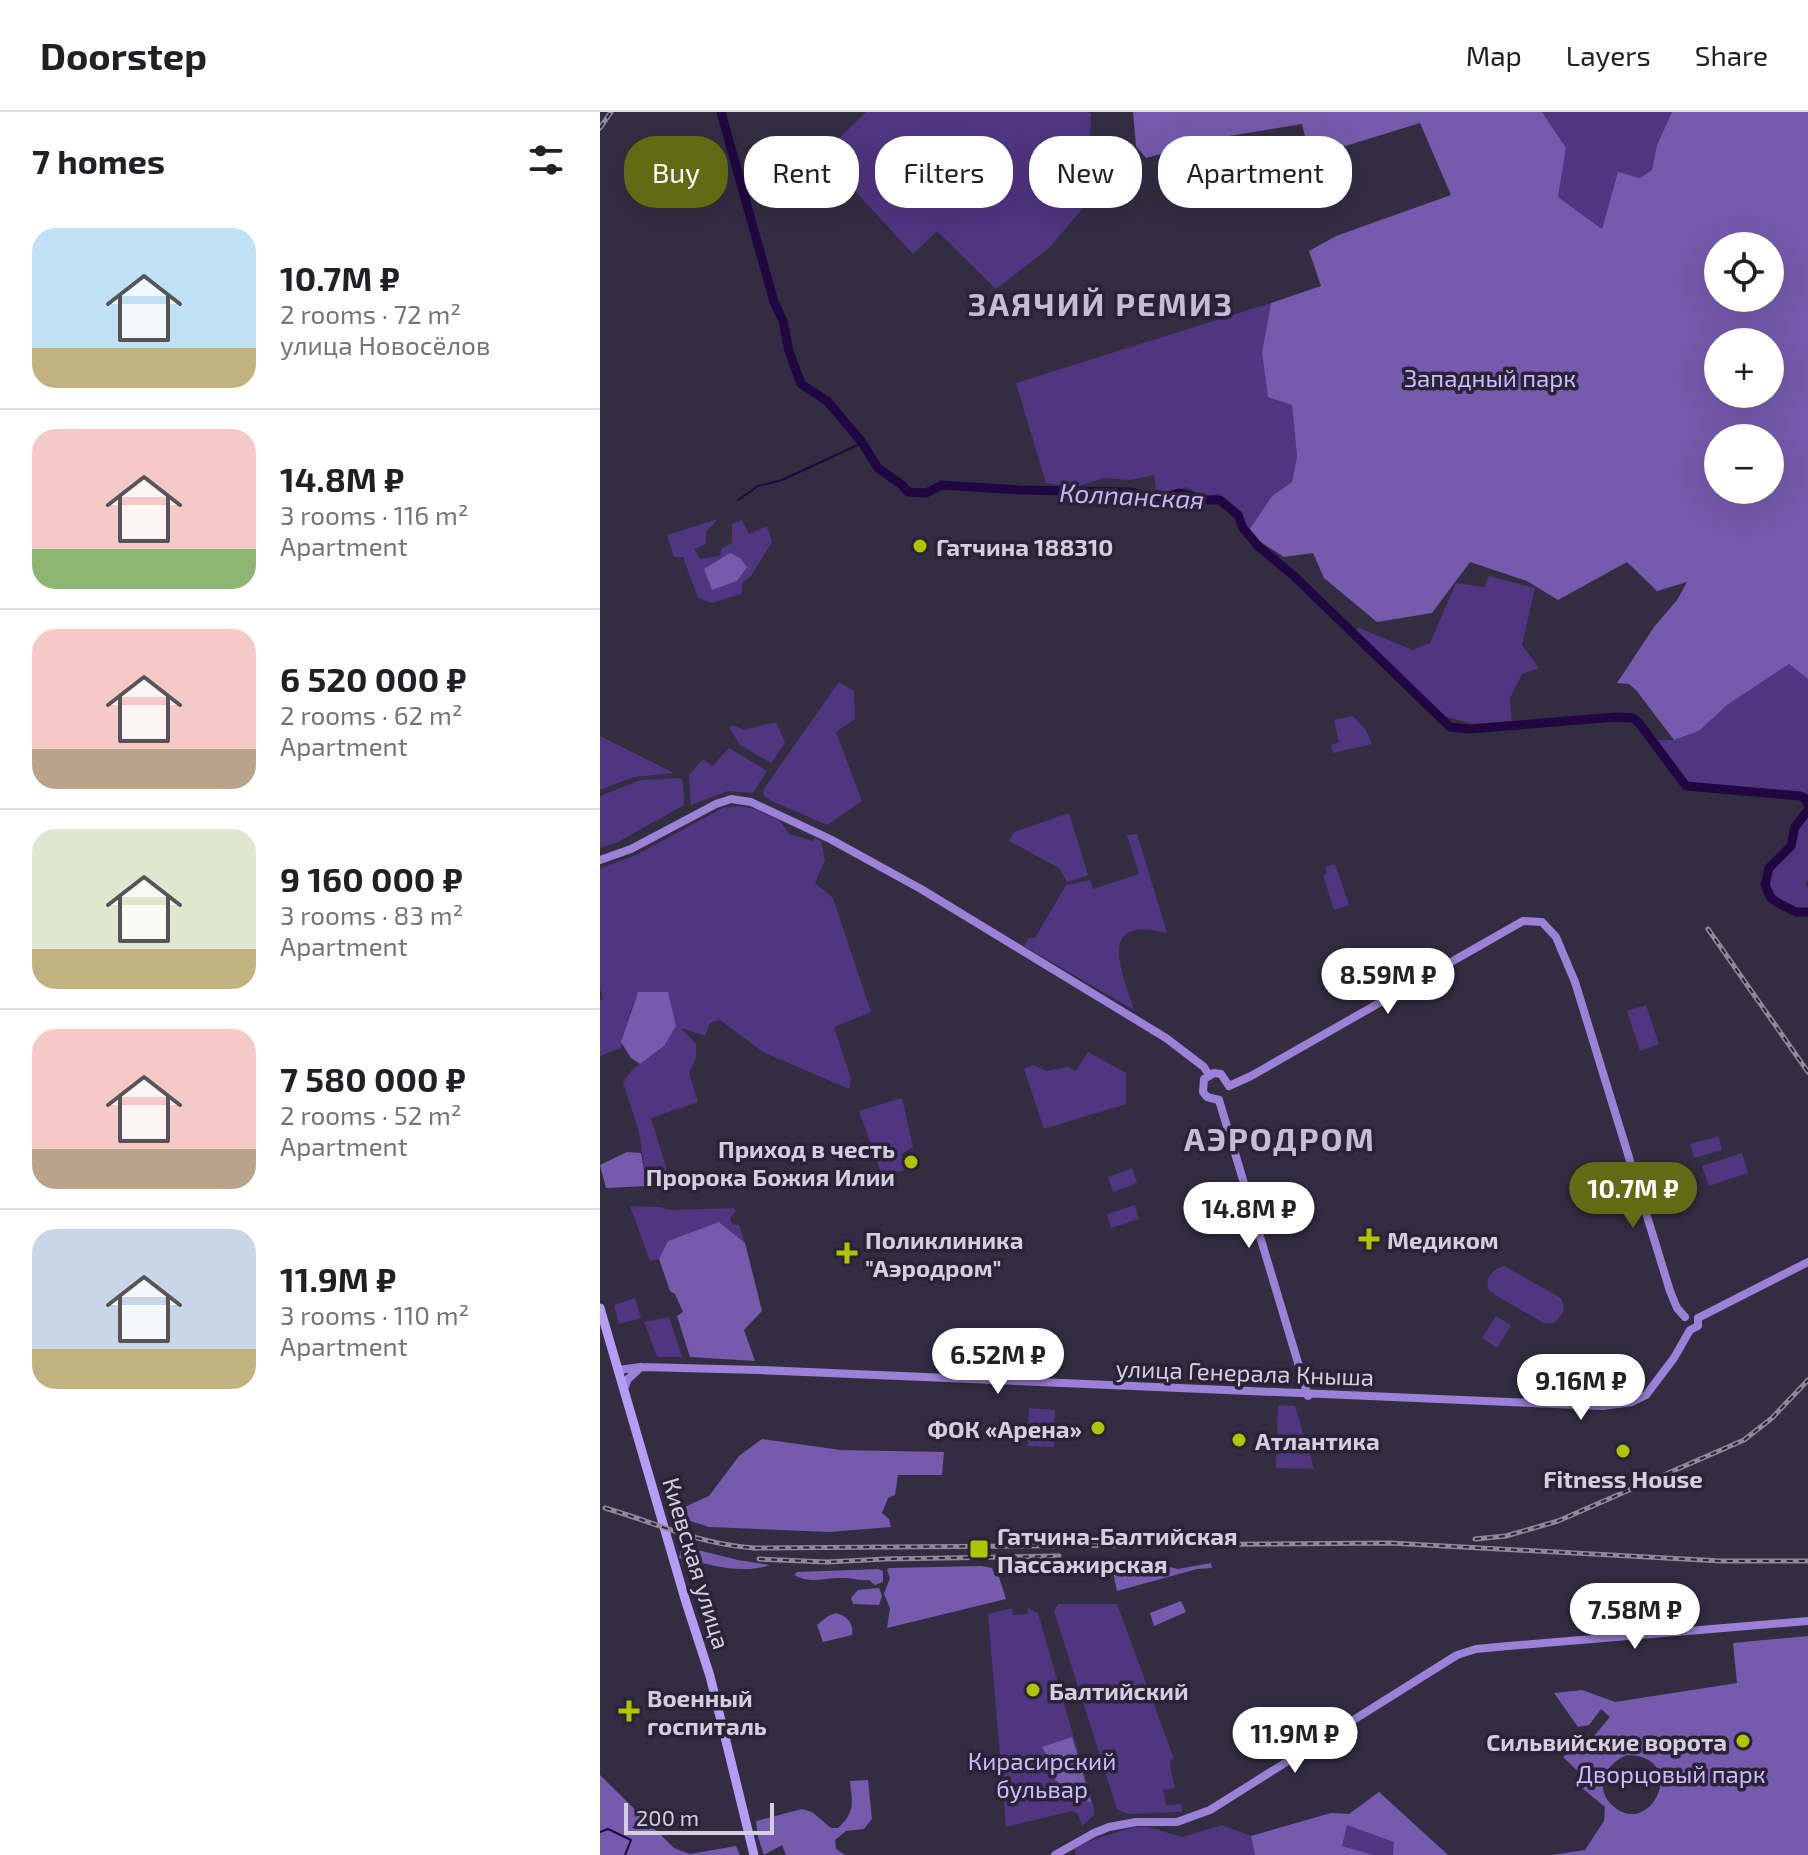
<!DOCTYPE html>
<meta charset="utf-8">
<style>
:root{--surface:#fff;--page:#f2f2f2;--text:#202124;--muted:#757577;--line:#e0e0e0;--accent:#616b14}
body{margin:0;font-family:"Exo 2",sans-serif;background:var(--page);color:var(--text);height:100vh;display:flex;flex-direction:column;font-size:30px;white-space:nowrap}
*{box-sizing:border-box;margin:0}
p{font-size:26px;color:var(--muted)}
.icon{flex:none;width:44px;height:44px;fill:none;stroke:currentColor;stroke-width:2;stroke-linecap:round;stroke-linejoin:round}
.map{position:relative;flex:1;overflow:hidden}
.sheet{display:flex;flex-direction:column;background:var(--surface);width:600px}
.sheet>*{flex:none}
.top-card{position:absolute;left:24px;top:24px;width:760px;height:72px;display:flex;gap:16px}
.buttons{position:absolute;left:1104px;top:120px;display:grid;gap:16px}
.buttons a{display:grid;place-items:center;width:80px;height:80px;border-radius:50%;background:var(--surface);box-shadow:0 8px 32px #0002;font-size:40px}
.scale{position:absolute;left:24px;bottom:20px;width:150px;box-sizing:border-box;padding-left:8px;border:4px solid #d3cfdd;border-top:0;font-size:22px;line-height:28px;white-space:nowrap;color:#d3cfdd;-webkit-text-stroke:6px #292338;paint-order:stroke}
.price{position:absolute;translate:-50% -68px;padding:0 18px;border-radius:28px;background:#fff;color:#222;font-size:26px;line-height:52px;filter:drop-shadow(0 2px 4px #0008)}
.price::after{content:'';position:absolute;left:50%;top:48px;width:24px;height:18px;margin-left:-12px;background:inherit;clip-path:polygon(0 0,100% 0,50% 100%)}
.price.active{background:var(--accent);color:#fff}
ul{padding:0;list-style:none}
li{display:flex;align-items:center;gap:24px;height:200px;padding:0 32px}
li+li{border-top:2px solid var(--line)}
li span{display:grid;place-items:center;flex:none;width:224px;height:160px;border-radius:24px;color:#555}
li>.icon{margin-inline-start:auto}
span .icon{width:96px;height:96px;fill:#fffc;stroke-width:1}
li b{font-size:34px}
h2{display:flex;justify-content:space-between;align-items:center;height:96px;padding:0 32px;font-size:34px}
.tag{padding:0 28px;border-radius:32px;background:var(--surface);box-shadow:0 8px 32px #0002;font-size:28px;line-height:72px}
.tag.active{background:var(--accent);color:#fff}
header{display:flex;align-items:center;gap:48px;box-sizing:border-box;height:112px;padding:0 40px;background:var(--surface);border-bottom:2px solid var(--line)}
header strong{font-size:38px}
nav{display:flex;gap:44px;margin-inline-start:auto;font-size:28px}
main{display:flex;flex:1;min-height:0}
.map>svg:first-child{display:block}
.green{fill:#503580}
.forest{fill:#755aad;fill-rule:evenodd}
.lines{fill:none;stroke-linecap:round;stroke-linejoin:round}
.stream{stroke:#210742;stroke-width:2}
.river{stroke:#210742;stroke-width:9}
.secondary{stroke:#9b81d7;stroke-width:8}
.primary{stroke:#b69cf4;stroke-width:9}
.rail-casing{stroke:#8f8a9b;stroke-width:5}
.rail{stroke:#292338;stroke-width:2;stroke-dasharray:6;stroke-linecap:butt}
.poi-dot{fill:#b0c500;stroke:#292338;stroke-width:3}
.labels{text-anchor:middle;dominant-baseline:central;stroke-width:7;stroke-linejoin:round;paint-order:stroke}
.park-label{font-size:24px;fill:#cebbfe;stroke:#292338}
.poi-label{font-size:24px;font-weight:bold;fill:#d3cfdd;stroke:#292338;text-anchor:start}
.street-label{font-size:24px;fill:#d3cfdd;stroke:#292338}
.water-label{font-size:26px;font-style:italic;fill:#c6b4f6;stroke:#292338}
.district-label{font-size:32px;font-weight:bold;letter-spacing:2px;fill:#c4bdd8;stroke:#292338}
</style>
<header>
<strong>Doorstep</strong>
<nav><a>Map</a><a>Layers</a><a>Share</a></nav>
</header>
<main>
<section class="sheet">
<h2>7 homes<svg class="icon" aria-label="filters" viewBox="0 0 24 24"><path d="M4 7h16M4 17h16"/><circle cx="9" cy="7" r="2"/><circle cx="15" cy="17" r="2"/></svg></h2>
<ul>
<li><span style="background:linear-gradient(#bfe0f5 75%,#c2b280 0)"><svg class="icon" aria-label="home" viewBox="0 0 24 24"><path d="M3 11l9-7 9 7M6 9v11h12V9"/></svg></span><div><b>10.7M ₽</b><p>2 rooms · 72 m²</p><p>улица Новосёлов</p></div></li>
<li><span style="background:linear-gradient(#f6c9c9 75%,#8fb573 0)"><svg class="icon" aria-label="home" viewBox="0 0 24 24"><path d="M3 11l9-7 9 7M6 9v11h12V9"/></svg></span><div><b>14.8M ₽</b><p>3 rooms · 116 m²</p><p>Apartment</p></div></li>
<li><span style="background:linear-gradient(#f6c9c9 75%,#b9a48a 0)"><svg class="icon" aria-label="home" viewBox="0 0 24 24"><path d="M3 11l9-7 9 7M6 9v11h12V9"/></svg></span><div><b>6 520 000 ₽</b><p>2 rooms · 62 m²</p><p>Apartment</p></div></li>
<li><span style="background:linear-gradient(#dfe7d0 75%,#c2b280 0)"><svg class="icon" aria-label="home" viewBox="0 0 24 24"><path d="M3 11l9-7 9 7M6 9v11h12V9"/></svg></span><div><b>9 160 000 ₽</b><p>3 rooms · 83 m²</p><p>Apartment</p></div></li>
<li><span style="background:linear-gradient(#f6c9c9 75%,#b9a48a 0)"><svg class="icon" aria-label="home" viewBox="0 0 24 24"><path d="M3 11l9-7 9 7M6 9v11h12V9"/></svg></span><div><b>7 580 000 ₽</b><p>2 rooms · 52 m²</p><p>Apartment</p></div></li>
<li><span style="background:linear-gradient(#c9d6e8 75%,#c2b280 0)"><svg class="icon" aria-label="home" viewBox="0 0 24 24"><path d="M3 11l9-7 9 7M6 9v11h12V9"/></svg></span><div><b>11.9M ₽</b><p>3 rooms · 110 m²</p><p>Apartment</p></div></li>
</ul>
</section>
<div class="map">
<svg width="1208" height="1743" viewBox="0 0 1208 1743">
<rect width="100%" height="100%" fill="#332d42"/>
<path class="green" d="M 266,0 L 488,0 L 491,2 L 489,54 L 475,64 L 495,82 L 449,136 L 396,177 L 337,119 L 313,142 L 222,43 Z
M 942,0 L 1072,0 L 1057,33 L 1052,58 L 1040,66 L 1018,61 L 1002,117 L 958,85 L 966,36 Z
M 671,191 L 662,240 L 692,292 L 697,346 L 692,370 L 672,384 L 647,421 L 639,401 L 618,382 L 604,385 L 586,375 L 567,381 L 556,377 L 554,363 L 530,368 L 504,366 L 476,375 L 446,371 L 416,271 Z
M 118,407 L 106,420 L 106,432 L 94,437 L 100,447 L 120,444 L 122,436 L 132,431 L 132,412 L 142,408 L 149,422 L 167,414 L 172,430 L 151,464 L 143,470 L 141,482 L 112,491 L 98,486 L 83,445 L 74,445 L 67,423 Z
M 889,464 L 935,476 L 922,533 L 939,556 L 922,562 L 910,586 L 912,609 L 874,612 L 843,604 L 754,519 L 759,516 L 813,538 L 830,531 L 856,471 L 884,475 Z
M 1189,552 L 1208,567 L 1208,693 L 1205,686 L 1200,684 L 1086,674 L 1049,628 L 1074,628 L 1099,619 L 1127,593 Z
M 239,570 L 254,579 L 255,607 L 236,620 L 262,689 L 227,713 L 172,689 L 164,684 L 163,678 Z
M 753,604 L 766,618 L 772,632 L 733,641 L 731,633 L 739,630 L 734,608 Z
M 176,610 L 185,631 L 171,651 L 140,633 L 129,615 L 133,613 L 144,618 Z
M 0,624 L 74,661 L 34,665 L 0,678 Z
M 129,636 L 167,659 L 153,681 L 128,679 L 91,693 L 89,663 L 103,647 L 112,654 Z
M 81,666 L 83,670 L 84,693 L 18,730 L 0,736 L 0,684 L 41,668 Z
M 138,694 L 155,697 L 180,709 L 189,722 L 212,729 L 215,726 L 221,729 L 225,748 L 215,771 L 233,786 L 271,900 L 234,915 L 251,967 L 249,977 L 163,940 L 120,908 L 110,911 L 105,924 L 81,916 L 96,932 L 96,946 L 89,961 L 98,990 L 51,1006 L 72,1075 L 47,1074 L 39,1020 L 23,970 L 32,958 L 64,934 L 38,880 L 30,900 L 21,936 L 0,944 L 0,889 L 3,887 L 0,877 L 0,756 L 34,744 L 123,696 Z
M 1208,698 L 1208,767 L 1205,773 L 1208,775 L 1208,800 L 1196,800 L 1180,792 L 1171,786 L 1165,773 L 1169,756 L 1191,734 L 1195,715 Z
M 469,701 L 488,763 L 467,770 L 459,756 L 409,729 L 414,720 Z
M 537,722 L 567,821 C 495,803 522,860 534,898 L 424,834 L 429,826 L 435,826 L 466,773 L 490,768 L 493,777 L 539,762 L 527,723 Z
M 735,752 L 749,793 L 734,798 L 723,763 L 727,762 L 725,755 Z
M 1046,893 L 1059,932 L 1040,939 L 1027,899 Z
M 488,940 L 526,961 L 526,992 L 444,1017 L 424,957 L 433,953 L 447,959 L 468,955 L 476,959 Z
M 302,986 L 313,1035 L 301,1042 L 307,1057 L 282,1064 L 259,999 Z
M 1119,1024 L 1122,1038 L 1094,1046 L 1090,1032 Z
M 1142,1041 L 1148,1061 L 1109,1074 L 1102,1054 Z
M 532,1056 L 537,1071 L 513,1080 L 508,1065 Z
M 535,1093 L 539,1107 L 511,1116 L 507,1102 Z
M 30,1094 L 60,1095 L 70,1098 L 134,1096 L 136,1099 L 130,1106 L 132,1112 L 139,1113 L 145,1131 L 119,1110 L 69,1129 L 59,1147 L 50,1149 Z
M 904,1154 L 961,1186 C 967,1197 962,1204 954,1211 L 944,1211 L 895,1183 L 889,1178 C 884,1166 893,1157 904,1154 Z
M 35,1186 L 41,1206 L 19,1212 L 14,1193 Z
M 896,1204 L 911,1213 L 897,1236 L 882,1226 Z
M 69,1205 L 82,1245 L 57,1245 L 44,1210 Z
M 678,1293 L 695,1294 L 714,1357 L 676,1356 Z
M 429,1296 L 455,1298 L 454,1313 L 428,1312 Z
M 428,1316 L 454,1317 L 454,1335 L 428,1334 Z
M 458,1492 L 517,1492 L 574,1647 L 571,1648 L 570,1654 L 575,1676 L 563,1678 L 566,1693 L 581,1692 L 582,1700 L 527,1702 L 517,1697 L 454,1499 Z
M 412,1496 L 413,1503 L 428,1502 L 428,1496 L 438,1501 L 494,1696 L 494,1703 L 482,1714 L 478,1702 L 472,1699 L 406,1715 L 388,1502 Z
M 779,1680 L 848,1743 L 476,1743 L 474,1736 L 492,1728 L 534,1715 L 548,1715 L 582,1725 L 622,1713 L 651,1724 L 731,1701 L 749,1702 Z"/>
<path class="forest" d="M 533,0 L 942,0 L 966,36 L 958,85 L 1002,117 L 1018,60 L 1040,66 L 1052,58 L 1057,33 L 1072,0 L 1208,0 L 1208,567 L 1189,552 L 1127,593 L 1099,619 L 1074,628 L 1036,578 L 1029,572 L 1017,571 L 1054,515 L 1077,488 L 1087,470 L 1057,479 L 1027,450 L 958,488 L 927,469 L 870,450 L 832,501 L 777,510 L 724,466 L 713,441 L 684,445 L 647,421 L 672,384 L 692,370 L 697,345 L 692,293 L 668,285 L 662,240 L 671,191 L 721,174 L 709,139 L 736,124 L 851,83 L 820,11 L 710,45 L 702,12 L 623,25 L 546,46 L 536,34 ZM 1118,134 L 1170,134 L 1170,186 L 1118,186 ZM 1118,230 L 1170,230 L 1170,282 L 1118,282 ZM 1118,326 L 1170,326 L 1170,378 L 1118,378 Z
M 130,441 L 140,446 L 147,455 L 137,469 L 112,478 L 104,457 Z
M 38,880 L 68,880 L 76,914 L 64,934 L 40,952 L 31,946 L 21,930 Z
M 27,1040 L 41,1041 L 47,1074 L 6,1076 L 0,1053 Z
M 119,1110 L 145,1131 L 162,1199 L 144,1218 L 155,1249 L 90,1245 L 77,1204 L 83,1200 L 75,1182 L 70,1179 L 59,1147 L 68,1129 Z
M 162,1327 L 241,1338 L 344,1340 L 342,1363 L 298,1363 L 295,1383 L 288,1386 L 282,1401 L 289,1407 L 291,1415 L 229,1420 L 109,1415 L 78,1405 L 80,1397 L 109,1384 L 139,1344 Z
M 82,1434 L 138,1448 L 170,1453 C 141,1463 108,1452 79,1446 Z
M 549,1450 L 578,1457 L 611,1451 L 612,1456 L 597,1457 L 517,1479 L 513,1460 L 514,1451 Z
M 381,1454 L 392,1456 L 395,1464 L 399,1465 L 406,1487 L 287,1516 L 290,1496 L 284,1482 L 290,1466 L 287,1458 L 289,1456 Z
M 278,1457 L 283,1459 L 283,1470 L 275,1473 L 269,1468 C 259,1469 253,1466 243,1466 C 224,1465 213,1473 194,1463 L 197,1460 Z
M 279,1476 L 282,1484 L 279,1493 L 253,1492 L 251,1486 L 258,1478 Z
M 581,1489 L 586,1500 L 554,1514 L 550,1501 Z
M 236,1501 C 247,1504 254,1511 252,1523 L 223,1530 L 217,1513 L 228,1504 Z
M 1208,1524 L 1208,1743 L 951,1743 L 985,1738 L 1004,1709 L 1005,1695 L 983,1677 L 989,1670 L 963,1645 L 994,1624 L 1010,1605 L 1001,1597 L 989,1613 L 978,1615 L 954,1581 L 982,1578 L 1015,1590 L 1137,1571 L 1133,1531 ZM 1027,1643 C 1092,1644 1049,1731 1011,1692 C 993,1673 1007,1651 1027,1643 Z
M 472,1625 L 491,1690 L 489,1690 L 461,1673 L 453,1665 L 455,1657 L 442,1635 Z
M 0,1663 L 74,1736 L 90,1742 L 136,1734 L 140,1743 L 0,1743 Z
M 268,1668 L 272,1707 L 264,1717 L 246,1719 L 235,1728 L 236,1737 L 245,1743 L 186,1743 L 182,1733 L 164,1743 L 158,1725 L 156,1709 L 202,1697 L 212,1700 L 231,1716 L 238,1716 C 256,1699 252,1691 250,1669 Z
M 779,1680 L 848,1743 L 793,1743 L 794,1730 L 747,1713 L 742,1734 L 773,1743 L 655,1743 L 651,1724 L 731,1701 L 749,1702 Z"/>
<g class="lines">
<path class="stream" d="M 138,388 L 158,374 L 182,368 L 262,331
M 0,1720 L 8,1717 L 31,1728 L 25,1743"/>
<path class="river" d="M 121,0 L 174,190 L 183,209 L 189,239 L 201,272 L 227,289 L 261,329 L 278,356 L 302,373 L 308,380 L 326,381 L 342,373 L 420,378 L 531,380 L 549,385 L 569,384 L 579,381 L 607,388 L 620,388 L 638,403 L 643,416 L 659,435 L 694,464 L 850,615 L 870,617 L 1016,605 L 1033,606 L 1039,611 L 1086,674 L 1200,684 L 1205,686 L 1208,693
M 1208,698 L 1195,715 L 1191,734 L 1169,756 L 1165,773 L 1171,786 L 1180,792 L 1196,800 L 1208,800"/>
<path class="secondary" d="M 0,748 L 31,737 L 116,692 L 131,687 L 151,690 L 230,727 L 321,777 L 566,926 L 604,955 L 609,963
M 629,974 L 651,964 L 923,809 L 942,810 L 956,825 L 975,870 L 1070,1179 L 1077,1196 L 1085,1205
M 619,988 L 708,1284
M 619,988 L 607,985 L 603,980 L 604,967 L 614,961 L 621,962 L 629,974
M 1098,1206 L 1208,1150
M 18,1258 L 41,1255 L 159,1258 L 1003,1294 L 1032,1290 L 1046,1283 L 1074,1246 L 1090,1218 L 1098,1214 L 1098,1206
M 24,1277 L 28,1267 L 41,1255
M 455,1743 L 494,1721 L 509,1715 L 536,1710 L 577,1710 L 610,1698 L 857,1543 L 876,1537 L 908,1534 L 1208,1509"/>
<path class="primary" d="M 0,1196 L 85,1487 L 110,1564 L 154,1743"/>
<defs>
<path id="rail" d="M 0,16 L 11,0
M 1108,817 L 1208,960
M 5,1396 C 57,1411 97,1432 154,1436 L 790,1431 L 1121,1449 L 1208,1449
M 875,1427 L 906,1424 L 958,1409 L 1144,1328 L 1172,1306 L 1208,1268
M 159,1447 L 227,1450 L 285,1447 L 459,1444"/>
</defs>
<use href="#rail" class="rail-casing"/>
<use href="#rail" class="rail"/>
</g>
<g class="poi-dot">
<circle cx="320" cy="434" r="8"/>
<circle cx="311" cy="1050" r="8"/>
<path d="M765 1115h8v8h8v8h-8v8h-8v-8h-8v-8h8z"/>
<path d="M243 1129h8v8h8v8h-8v8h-8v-8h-8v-8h8z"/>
<circle cx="498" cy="1316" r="8"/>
<circle cx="639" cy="1328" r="8"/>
<circle cx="1023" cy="1339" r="8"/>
<rect x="369" y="1427" width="20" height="20" rx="4"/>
<circle cx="433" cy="1578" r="8"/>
<path d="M25 1587h8v8h8v8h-8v8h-8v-8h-8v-8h8z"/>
<circle cx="1143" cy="1629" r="8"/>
</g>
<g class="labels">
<g class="park-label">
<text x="890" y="265">Западный парк</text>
<text x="442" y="1648">Кирасирский<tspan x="442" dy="28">бульвар</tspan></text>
<text x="1071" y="1661">Дворцовый парк</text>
</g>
<g class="poi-label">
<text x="336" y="434">Гатчина 188310</text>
<text x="295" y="1036" text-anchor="end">Приход в честь<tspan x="295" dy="28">Пророка Божия Илии</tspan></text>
<text x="265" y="1127">Поликлиника<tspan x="265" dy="28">"Аэродром"</tspan></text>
<text x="787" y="1127">Медиком</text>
<text x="482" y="1316" text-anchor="end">ФОК «Арена»</text>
<text x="655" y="1328">Атлантика</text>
<text x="1023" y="1366" text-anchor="middle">Fitness House</text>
<text x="397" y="1423">Гатчина-Балтийская<tspan x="397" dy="28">Пассажирская</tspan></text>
<text x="449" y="1578">Балтийский</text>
<text x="47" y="1585">Военный<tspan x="47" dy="28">госпиталь</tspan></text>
<text x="1127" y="1629" text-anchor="end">Сильвийские ворота</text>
</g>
<g class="street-label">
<text transform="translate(645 1260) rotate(2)">улица Генерала Кныша</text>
<text transform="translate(97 1451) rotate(73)">Киевская улица</text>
</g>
<g class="water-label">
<text transform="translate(532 383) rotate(3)">Колпанская</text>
</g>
<g class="district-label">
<text x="501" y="191">ЗАЯЧИЙ РЕМИЗ</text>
<text x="680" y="1026">АЭРОДРОМ</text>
</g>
</g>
</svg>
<div class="buttons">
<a><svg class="icon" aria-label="locate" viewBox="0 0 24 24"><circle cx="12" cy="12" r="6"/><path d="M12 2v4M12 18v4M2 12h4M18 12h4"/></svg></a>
<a>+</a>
<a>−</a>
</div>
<div class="scale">200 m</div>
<b class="price" style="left:788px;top:904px">8.59M ₽</b>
<b class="price active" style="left:1033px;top:1118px">10.7M ₽</b>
<b class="price" style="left:649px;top:1138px">14.8M ₽</b>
<b class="price" style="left:398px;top:1284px">6.52M ₽</b>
<b class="price" style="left:981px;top:1310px">9.16M ₽</b>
<b class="price" style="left:1035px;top:1539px">7.58M ₽</b>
<b class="price" style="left:695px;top:1663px">11.9M ₽</b>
<div class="top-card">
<a class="tag active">Buy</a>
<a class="tag">Rent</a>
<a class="tag">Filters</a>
<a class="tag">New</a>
<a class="tag">Apartment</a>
</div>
</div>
</main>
